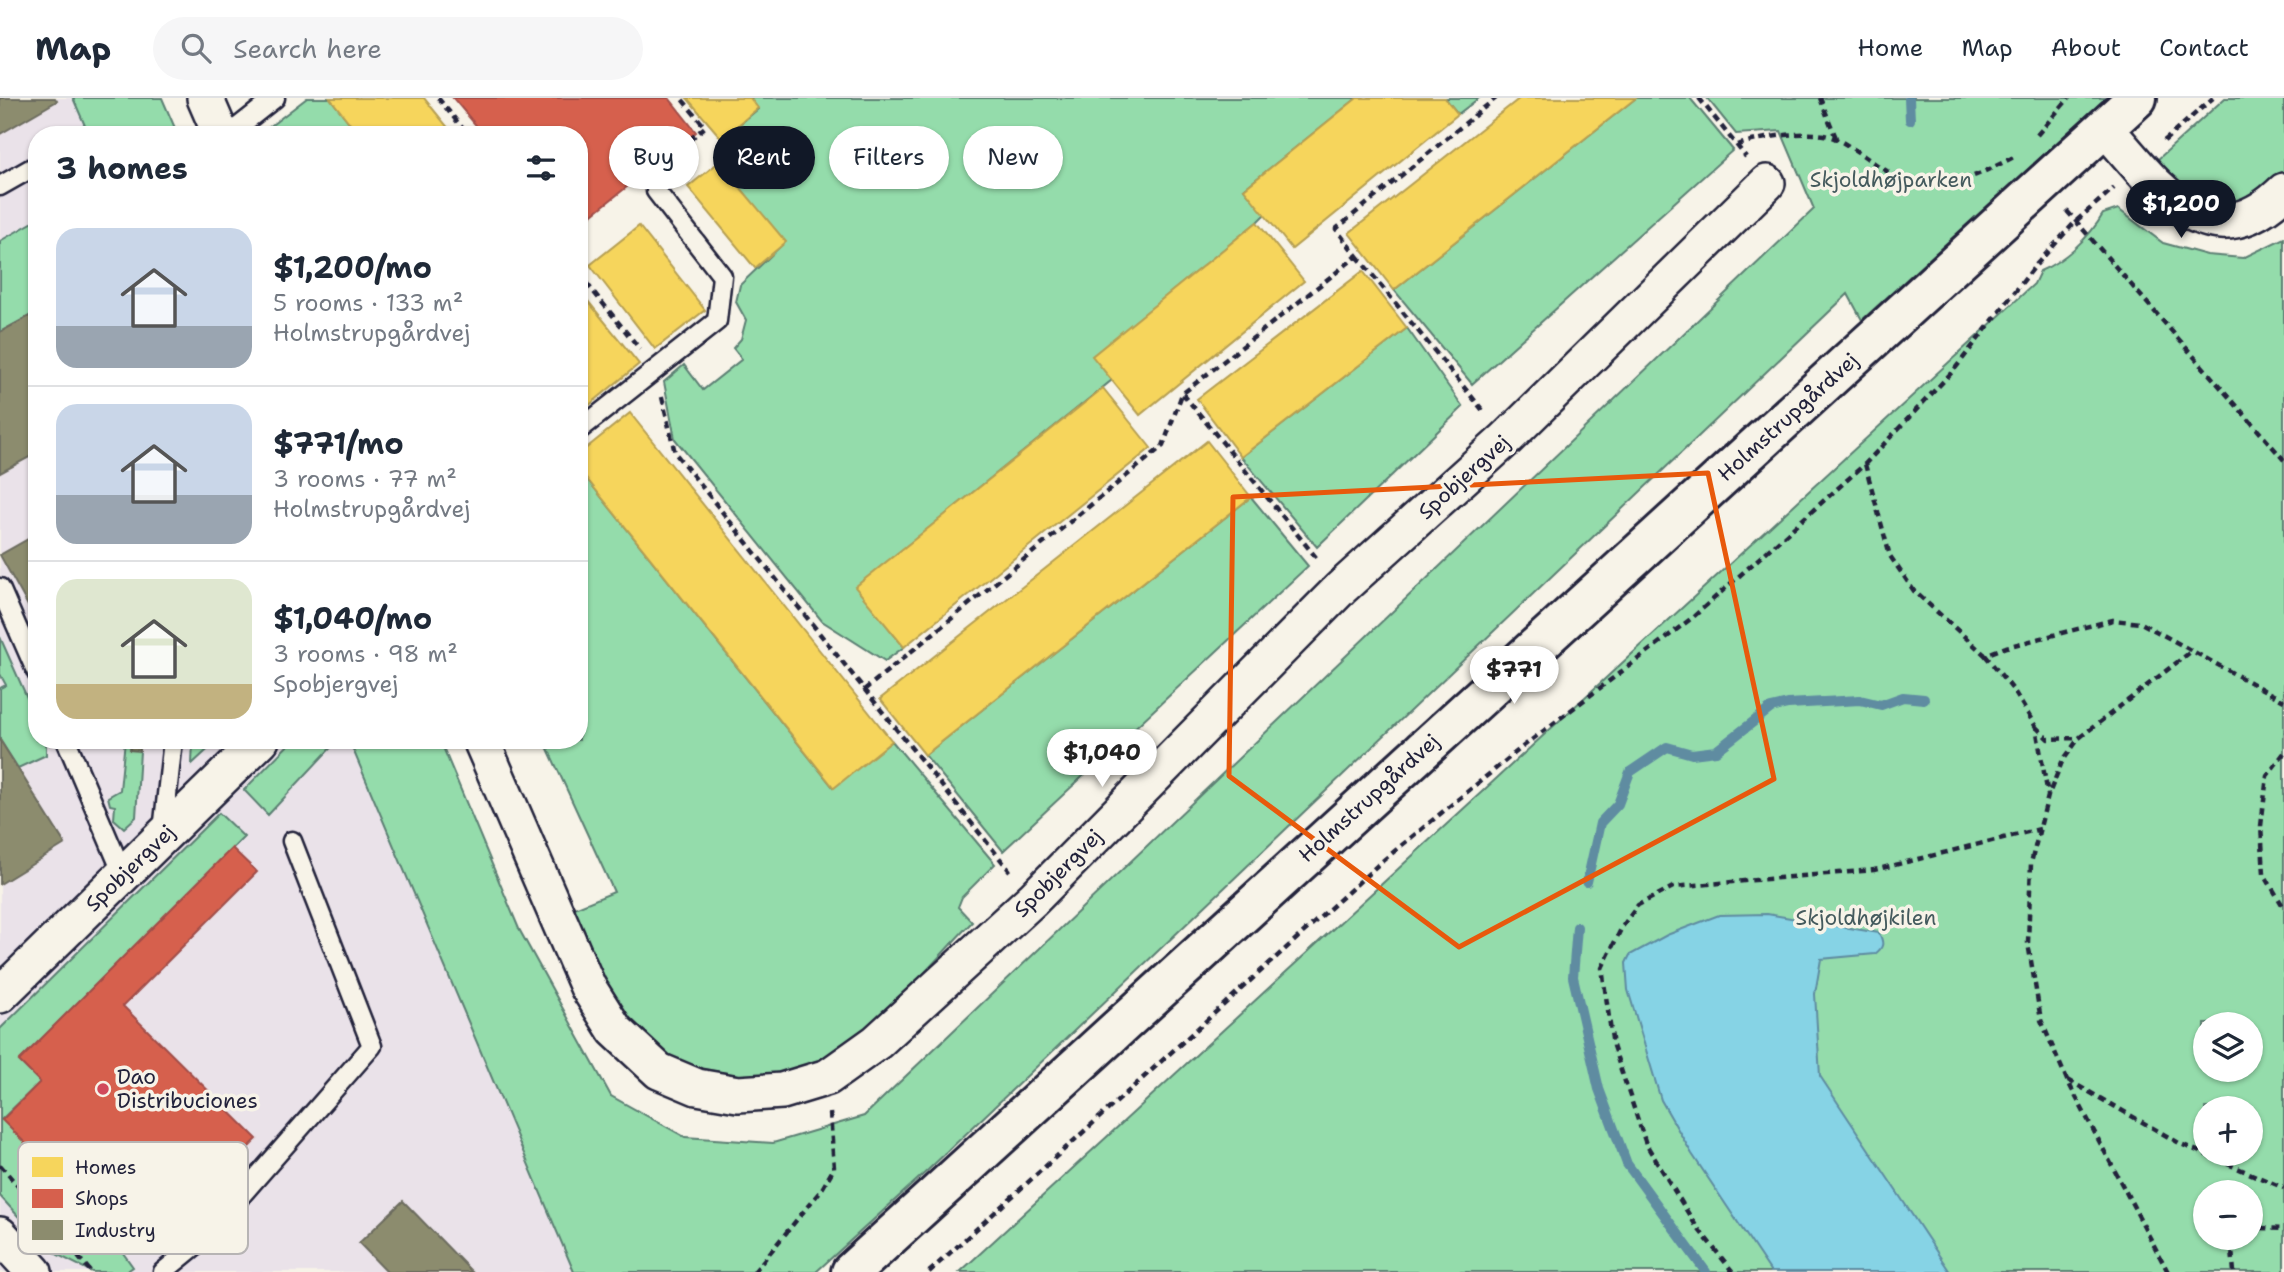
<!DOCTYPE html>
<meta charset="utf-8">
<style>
:root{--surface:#fff;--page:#f6f6f7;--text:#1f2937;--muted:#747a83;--line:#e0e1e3;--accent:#111827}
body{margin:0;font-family:"Shantell Sans",sans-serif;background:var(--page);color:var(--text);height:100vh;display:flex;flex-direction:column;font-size:26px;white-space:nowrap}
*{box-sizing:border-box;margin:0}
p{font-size:23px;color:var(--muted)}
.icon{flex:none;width:38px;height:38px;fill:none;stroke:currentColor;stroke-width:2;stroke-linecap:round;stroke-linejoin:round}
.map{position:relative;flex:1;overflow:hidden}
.details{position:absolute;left:28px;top:28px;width:560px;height:623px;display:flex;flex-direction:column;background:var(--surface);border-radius:28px;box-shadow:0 2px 5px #0004}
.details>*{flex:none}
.guide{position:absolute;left:609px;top:28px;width:665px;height:63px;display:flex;gap:14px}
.fabs{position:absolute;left:2193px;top:914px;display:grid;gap:14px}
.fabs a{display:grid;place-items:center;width:70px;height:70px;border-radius:50%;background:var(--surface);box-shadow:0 2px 5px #0004;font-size:35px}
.price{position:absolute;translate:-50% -60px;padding:0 16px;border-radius:24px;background:#fff;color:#222;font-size:23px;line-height:46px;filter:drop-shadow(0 2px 4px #0008)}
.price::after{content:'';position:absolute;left:50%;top:42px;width:21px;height:16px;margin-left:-10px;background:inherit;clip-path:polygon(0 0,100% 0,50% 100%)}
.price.active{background:var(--accent);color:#fff}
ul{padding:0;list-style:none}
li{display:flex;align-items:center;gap:21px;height:175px;padding:0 28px}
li+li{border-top:2px solid var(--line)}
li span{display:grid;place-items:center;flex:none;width:196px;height:140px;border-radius:21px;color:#555}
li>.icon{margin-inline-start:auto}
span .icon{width:84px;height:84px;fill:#fffc;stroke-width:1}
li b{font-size:30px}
h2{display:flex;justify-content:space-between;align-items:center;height:84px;padding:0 28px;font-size:30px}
.pill{padding:0 24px;border-radius:32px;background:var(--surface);box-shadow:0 2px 5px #0004;font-size:24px;line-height:63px}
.pill.active{background:var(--accent);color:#fff}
header{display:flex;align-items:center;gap:42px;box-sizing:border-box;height:98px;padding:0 35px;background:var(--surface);border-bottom:2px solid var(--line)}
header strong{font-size:33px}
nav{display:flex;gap:38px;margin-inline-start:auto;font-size:24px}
.search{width:490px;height:63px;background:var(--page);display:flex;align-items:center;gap:18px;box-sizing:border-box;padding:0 24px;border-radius:38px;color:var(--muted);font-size:26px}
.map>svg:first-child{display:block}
.built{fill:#eae2e9}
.green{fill:#94dcab;stroke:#5b7f73;stroke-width:2;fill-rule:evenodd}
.water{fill:#86d3e5;stroke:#5e8ca1;stroke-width:2}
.homes{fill:#f6d55c;stroke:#b69f52;stroke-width:2}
.shops{fill:#d6604d;stroke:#a04d48;stroke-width:2}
.industry{fill:#8c8c6e;stroke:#6c6c5f;stroke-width:2}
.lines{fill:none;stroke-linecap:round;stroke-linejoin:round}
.stream{stroke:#5e8ca1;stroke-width:10}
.lane-casing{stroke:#22223b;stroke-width:23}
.street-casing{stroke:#22223b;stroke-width:40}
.secondary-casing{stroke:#22223b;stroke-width:44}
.path{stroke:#22223b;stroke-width:4.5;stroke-dasharray:7 5;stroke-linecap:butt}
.lane{stroke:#f7f3e8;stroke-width:18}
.street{stroke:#f7f3e8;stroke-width:35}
.secondary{stroke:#f7f3e8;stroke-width:38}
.marked{fill:none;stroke:#e8590c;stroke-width:5;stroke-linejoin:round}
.poi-dot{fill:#d1495b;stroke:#f7f3e8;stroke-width:2.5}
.labels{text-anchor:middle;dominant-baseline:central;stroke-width:7;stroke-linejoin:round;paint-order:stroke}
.park-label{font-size:21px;fill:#445a5d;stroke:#f7f3e8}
.street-label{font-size:21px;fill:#22223b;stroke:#f7f3e8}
.poi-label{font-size:21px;fill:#22223b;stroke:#f7f3e8;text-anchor:start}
.key{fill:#f7f3e8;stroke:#b7b4b4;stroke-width:2}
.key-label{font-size:19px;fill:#22223b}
</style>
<header>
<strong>Map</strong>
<div class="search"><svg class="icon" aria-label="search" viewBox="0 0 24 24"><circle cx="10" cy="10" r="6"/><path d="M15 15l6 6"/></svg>Search here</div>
<nav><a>Home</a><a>Map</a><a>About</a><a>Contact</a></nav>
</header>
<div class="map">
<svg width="2284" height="1174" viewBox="0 0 2284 1174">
<rect width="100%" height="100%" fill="#f7f3e8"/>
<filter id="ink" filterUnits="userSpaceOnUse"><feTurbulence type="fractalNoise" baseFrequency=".0143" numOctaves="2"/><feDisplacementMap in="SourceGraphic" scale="14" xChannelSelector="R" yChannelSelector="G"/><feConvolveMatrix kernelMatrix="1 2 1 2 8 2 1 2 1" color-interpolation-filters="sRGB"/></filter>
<g filter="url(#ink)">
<path class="built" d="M 0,0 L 73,0 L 89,37 L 37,37 L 37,642 L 349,642 L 575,1174 L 0,1174 Z"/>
<path class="green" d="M 73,0 L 162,0 L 178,37 L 89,37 Z
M 307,0 L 330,0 L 359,37 L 266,37 L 264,33 Z
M 750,0 L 1357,0 L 1244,91 L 1265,116 L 1257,124 L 1093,258 L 1112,282 L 856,489 L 904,549 L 885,563 L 822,523 L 675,341 L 664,284 L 684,267 L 703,292 L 742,261 L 733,250 L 741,241 L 746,222 L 736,204 L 740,187 L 785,144 L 719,64 L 722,41 L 758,11 Z
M 1445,0 L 1479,0 L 1458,16 Z
M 1636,0 L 1690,0 L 1733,52 L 1472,286 L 1394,192 Z
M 1707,0 L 2106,0 L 1862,222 L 1848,196 L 928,1072 L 816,1174 L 574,1174 L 349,642 L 440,642 L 519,831 L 611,998 L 685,1039 L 773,1045 L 864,1018 L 1814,111 L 1781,33 L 1736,36 Z
M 2225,0 L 2284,0 L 2284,73 C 2258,98 2222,118 2186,95 C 2175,88 2166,72 2157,62 Z
M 2118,111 L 2163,145 L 2207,157 L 2243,160 L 2284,140 L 2284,1174 L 960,1174 L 2034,186 L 2040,173 C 2064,163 2090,139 2103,116 ZM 2205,926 L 2250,926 L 2250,971 L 2205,971 ZM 2205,1010 L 2250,1010 L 2250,1055 L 2205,1055 ZM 2205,1094 L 2250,1094 L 2250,1139 L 2205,1139 Z
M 37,122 L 37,214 L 0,234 L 0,143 Z
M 1407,230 L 1463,309 L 1317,449 L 1241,359 Z
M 579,371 L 833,689 L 892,643 L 995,766 L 962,799 L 958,809 L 972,824 C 934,863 879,929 833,956 C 802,975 761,983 726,975 C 711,972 692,971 679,965 C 619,937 596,867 572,811 L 614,794 L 544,642 L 579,642 Z
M 1251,399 L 1308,468 L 1003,753 L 925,657 Z
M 0,539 L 37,622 L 37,642 L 46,642 L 46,657 L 18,670 L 0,642 L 0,590 L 6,587 L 0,576 Z
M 125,642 L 131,642 L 140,653 L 136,719 L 124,730 L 114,721 L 115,708 L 110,707 L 108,699 L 120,692 Z
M 193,642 L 218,642 L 192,666 Z
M 293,642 L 338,642 L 268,717 L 244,692 Z
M 219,715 L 244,739 L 19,963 L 40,984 L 2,1021 L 85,1102 L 133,1169 L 126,1174 L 92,1174 L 58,1157 L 44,1147 L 0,1098 L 0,931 Z"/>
<path class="water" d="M 1767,816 L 1879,835 C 1884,845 1884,849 1875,856 L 1821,861 L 1815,896 L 1820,978 L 1950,1174 L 1771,1174 L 1692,1056 L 1661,1002 L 1628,892 L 1626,865 L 1630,857 L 1667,837 L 1719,817 Z"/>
<path class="homes" d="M 330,0 L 424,0 L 454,37 L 359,37 Z
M 687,0 L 750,0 L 758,10 L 722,41 Z
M 1357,0 L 1445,0 L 1458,16 L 1292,151 L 1244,91 Z
M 1520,0 L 1636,0 L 1394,192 L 1349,135 Z
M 719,64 L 786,144 L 755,170 L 688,89 Z
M 1257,124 L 1304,183 L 1140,317 L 1092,258 Z
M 639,128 L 705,212 L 655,251 L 590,167 Z
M 1363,173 L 1407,230 L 1241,359 L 1197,301 Z
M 579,192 L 639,266 L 582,313 L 579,309 Z
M 1103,290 L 1151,350 L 904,549 L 855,489 Z
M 630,315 L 892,643 L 834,690 L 579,371 L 579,356 Z
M 1207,343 L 1251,399 L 925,657 L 880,601 Z"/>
<path class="shops" d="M 453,0 L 669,0 L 696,34 L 579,127 L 579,37 L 484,37 Z
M 232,750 L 257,774 L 123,908 L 257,1041 L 177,1121 L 112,1056 L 74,1094 L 2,1022 L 40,984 L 19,963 Z"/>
<path class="industry" d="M 0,0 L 55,0 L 57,3 L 0,36 Z
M 37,214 L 37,355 L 0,375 L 0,234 Z
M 37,436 L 37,524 L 0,457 Z
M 0,642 L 65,746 L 0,786 Z
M 131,642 L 140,642 L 140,653 L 130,652 Z
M 403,1103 L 472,1174 L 387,1174 L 359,1145 Z"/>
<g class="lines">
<path class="stream" d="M 1909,0 L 1910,22
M 1587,784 L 1600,725 L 1618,706 L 1630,674 L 1667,649 L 1692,656 L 1716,653 L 1771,610 L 1788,606 L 1860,602 L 1881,607 L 1903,599 L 1924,601
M 1577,829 L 1573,879 L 1599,991 L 1627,1066 L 1706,1174"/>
<defs>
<path id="lane" d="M 228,37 L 275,0
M 0,88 L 37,67
M 579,332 L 717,223 L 722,178 L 656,93
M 0,490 L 37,575
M 66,642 L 123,776
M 163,733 L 173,642
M 163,1174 L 202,1142 L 372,948 L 292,743"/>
<path id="street" d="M 205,0 L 221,37
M 2105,30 C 2156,86 2207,168 2284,93
M 481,642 L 588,889 L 615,932 L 659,973 L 697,989 L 738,996 L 782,993 L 828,979 L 877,944 L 1033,801 L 1341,490 L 1506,341 L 1767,85
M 0,897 L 261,642
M 0,1137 L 34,1174"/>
<path id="secondary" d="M 851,1174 L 2137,0"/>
</defs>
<use href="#lane" class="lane-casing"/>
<use href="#street" class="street-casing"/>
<use href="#secondary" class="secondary-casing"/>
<path class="path" d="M 438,0 L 468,37
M 1699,0 L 1746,59
M 1820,0 L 1836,40
M 2037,37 L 2069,0
M 2164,43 L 2213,0
M 1737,47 C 1759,40 1814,29 1836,41 C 1869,57 1896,90 1937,87 C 1966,85 1991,70 2016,58
M 670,72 L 693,39 L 705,29 L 681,0
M 2067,113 L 2284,362
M 1357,158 L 1485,315
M 579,176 L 640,251
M 1183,296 L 1319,463
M 662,299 L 675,355 L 1010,773
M 1865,366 L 1890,458 L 1914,493 L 1985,557 L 2006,549 L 2113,522 L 2141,525 L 2284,603
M 1985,557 L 2014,593 L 2036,629 L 2048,697
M 864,592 L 1163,348 L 1182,296 L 1357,158 L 1336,131 L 1496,0
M 2036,629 L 2048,641 L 2078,640
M 2284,655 L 2267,678 L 2261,728 L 2264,776 L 2284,810
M 2068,982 L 2181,1046 L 2284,1090
M 0,1067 L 91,1174
M 2250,1136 L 2261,1130 L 2284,1131
M 754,1174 L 822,1091 L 834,1070 L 830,1015
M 929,1174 L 1380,765 L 1521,650 L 1692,520 L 1865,366 L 1954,272 L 2035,168 L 2076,123 L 2114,90
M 1733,1174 L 1696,1128 L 1646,1046 L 1613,948 L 1602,870 L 1622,829 L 1638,807 L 1673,789 L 1874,772 L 2040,731
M 2168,1174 L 2067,982 L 2041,922 L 2028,845 L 2031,765 L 2048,698 L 2062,664 L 2079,640 L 2193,552
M 2234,1174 L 2232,1152 L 2246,1139"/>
<use href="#lane" class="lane"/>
<use href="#street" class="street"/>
<use href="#secondary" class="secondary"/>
</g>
</g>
<path class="marked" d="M 1708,375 L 1774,681 L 1459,849 L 1229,678 L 1233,399 Z"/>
<circle class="poi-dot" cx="103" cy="991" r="7"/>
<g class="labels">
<g class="park-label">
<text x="1891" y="82">Skjoldhøjparken</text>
<text x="1866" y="820">Skjoldhøjkilen</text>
</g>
<g class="street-label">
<text transform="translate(1788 319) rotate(-42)">Holmstrupgårdvej</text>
<text transform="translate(1464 379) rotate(-42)">Spobjergvej</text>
<text transform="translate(1369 700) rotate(-42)">Holmstrupgårdvej</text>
<text transform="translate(130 770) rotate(-44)">Spobjergvej</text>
<text transform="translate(1058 775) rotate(-45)">Spobjergvej</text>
</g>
<g class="poi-label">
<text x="117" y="979">Dao<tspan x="117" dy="24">Distribuciones</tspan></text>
</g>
</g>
<rect x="18" y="1044" width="230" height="112" rx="10" class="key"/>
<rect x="32" y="1059" width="31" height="20" fill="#f6d55c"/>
<rect x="32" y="1091" width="31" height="19" fill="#d6604d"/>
<rect x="32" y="1122" width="31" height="20" fill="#8c8c6e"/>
<g class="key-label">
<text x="75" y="1076">Homes</text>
<text x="75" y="1107">Shops</text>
<text x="75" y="1139">Industry</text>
</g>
</svg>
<div class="fabs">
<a><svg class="icon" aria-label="layers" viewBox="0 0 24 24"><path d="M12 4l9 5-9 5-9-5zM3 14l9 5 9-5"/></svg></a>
<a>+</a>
<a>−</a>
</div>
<b class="price active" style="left:2181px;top:142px">$1,200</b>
<b class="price" style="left:1514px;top:608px">$771</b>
<b class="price" style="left:1102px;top:691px">$1,040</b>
<div class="guide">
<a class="pill">Buy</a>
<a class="pill active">Rent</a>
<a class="pill">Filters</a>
<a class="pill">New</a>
</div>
<section class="details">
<h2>3 homes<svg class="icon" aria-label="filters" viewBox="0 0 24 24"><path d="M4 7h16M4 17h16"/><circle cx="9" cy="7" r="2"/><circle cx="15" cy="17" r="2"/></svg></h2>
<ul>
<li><span style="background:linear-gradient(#c9d6e8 70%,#9aa5b1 0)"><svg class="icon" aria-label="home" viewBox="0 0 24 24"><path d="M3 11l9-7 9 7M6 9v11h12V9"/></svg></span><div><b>$1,200/mo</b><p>5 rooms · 133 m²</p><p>Holmstrupgårdvej</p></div></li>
<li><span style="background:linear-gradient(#c9d6e8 65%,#9aa5b1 0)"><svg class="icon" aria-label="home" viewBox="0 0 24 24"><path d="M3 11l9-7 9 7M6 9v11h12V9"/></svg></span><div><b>$771/mo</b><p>3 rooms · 77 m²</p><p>Holmstrupgårdvej</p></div></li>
<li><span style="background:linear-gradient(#dfe7d0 75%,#c2b280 0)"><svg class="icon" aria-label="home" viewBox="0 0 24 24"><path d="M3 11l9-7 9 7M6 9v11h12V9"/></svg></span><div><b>$1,040/mo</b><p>3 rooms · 98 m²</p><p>Spobjergvej</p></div></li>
</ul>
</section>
</div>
